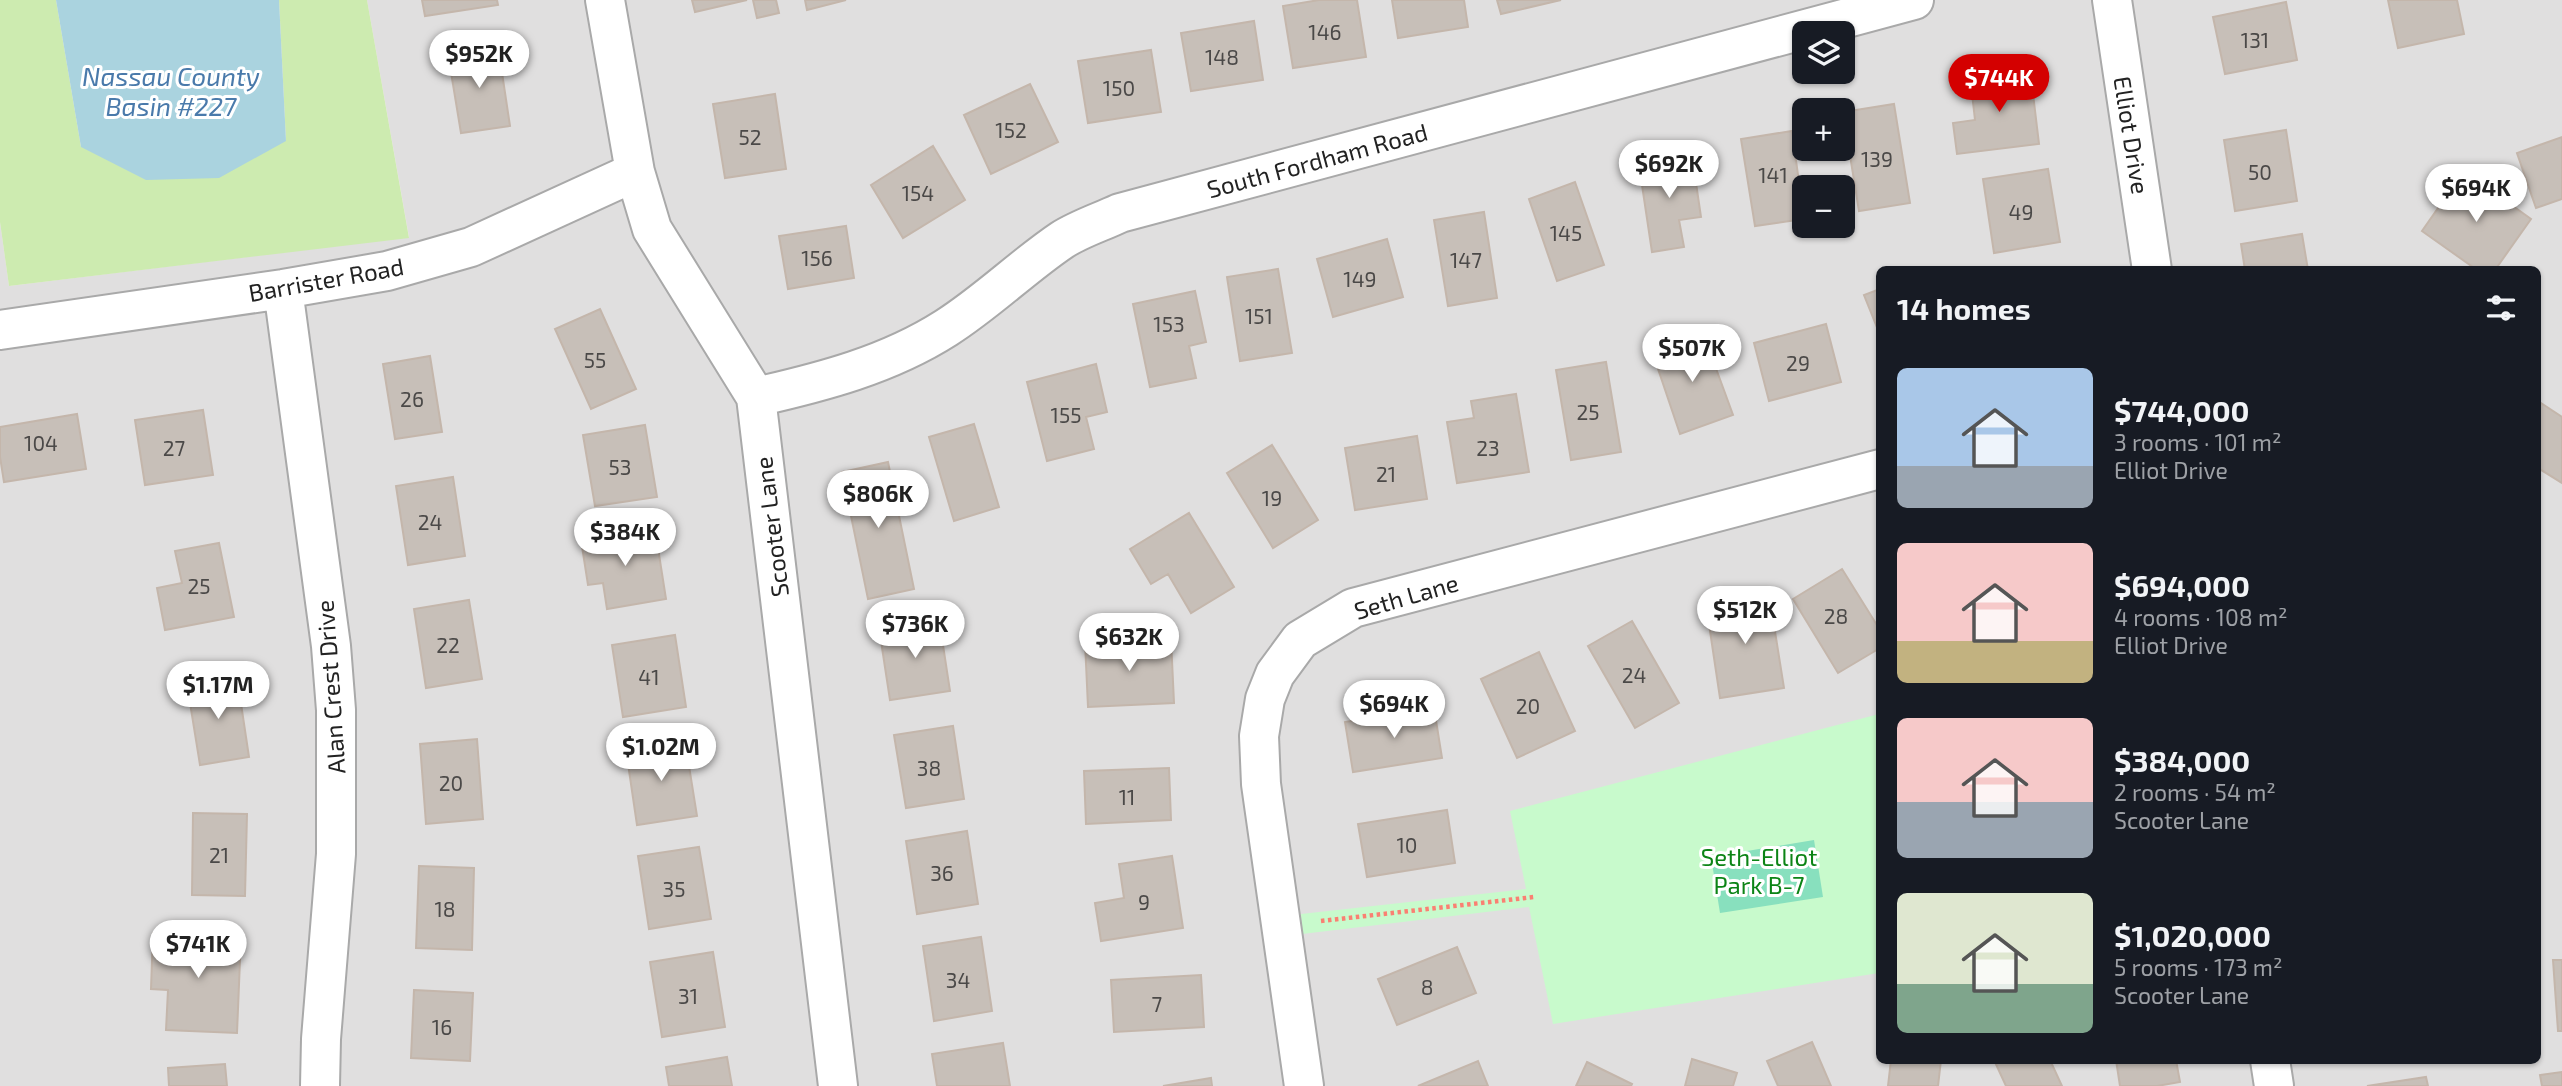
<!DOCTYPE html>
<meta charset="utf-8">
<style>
:root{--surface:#171b24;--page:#20242c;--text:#f1f3f6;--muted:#9ea1a6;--accent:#d40000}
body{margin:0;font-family:"Exo 2",sans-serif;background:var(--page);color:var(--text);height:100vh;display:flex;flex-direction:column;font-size:26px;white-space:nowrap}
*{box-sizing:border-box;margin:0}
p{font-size:23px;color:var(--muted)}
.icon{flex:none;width:38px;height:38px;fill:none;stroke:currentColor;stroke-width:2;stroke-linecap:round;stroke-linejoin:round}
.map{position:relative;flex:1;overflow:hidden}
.side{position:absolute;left:1876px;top:266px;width:665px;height:798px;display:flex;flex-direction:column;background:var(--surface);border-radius:10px;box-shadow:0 2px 5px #0004}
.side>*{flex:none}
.tools{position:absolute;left:1792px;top:21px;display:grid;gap:14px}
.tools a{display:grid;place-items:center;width:63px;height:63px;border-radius:10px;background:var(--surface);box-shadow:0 2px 5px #0004;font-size:35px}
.price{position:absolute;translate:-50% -60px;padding:0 16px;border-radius:24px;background:#fff;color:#222;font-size:23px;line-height:46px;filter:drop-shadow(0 2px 4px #0008)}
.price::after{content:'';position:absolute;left:50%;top:42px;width:21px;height:16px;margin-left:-10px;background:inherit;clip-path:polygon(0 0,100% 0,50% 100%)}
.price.on{background:var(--accent);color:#fff}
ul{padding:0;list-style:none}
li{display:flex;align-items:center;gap:21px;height:175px;padding:0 21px}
li span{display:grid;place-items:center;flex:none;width:196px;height:140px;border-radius:10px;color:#555}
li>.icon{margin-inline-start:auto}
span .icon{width:84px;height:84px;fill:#fffc;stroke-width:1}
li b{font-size:30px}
h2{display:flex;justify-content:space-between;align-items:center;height:84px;padding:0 21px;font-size:30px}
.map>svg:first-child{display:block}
.residential{fill:#e0dfdf;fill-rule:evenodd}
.grass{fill:#cdebb0}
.park{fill:#c8facc}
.pitch{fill:#88e0be}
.water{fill:#aad3df}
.building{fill:#c7bfb8;stroke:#c4b6ab;stroke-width:2}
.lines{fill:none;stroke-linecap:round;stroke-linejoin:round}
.minor-casing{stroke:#a9a9a9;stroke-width:42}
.path{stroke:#fa8072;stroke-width:4.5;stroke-dasharray:3.5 3.5;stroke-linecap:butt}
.minor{stroke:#fff;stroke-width:38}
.labels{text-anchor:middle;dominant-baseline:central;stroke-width:6;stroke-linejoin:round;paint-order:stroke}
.number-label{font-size:21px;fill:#4b4948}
.street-label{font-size:24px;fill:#222;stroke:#fff}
.park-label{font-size:24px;fill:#0c8416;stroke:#fff}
.water-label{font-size:26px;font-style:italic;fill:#4a7aab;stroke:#fff}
</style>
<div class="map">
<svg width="2562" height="1086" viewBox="0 0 2562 1086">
<rect width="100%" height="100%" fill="#f2efe9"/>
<path class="residential" d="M 367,0 L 2562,0 L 2562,1086 L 0,1086 L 0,222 L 9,286 L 409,237 ZM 1804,33 L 1843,33 L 1843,72 L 1804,72 ZM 1804,110 L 1843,110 L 1843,149 L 1804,149 ZM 1804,187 L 1843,187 L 1843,226 L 1804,226 ZM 1880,270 L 2538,270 L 2538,1060 L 1880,1060 Z"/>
<path class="grass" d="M 0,0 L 56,0 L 81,147 L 286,141 L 279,0 L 367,0 L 409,238 L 9,286 L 0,222 Z"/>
<path class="park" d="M 1879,714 L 1879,973 L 1553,1024 L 1529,907 L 1302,934 L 1301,914 L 1526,889 L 1510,811 Z"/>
<path class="pitch" d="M 1814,840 L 1823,897 L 1720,913 L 1711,857 Z"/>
<path class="water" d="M 56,0 L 279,0 L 286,141 L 219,178 L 146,180 L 81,147 Z"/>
<path class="building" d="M 422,0 L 497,0 L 498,5 L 425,16 Z
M 692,0 L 747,0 L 695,12 Z
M 753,0 L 776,0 L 779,13 L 757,18 Z
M 805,0 L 846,0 L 807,10 Z
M 1319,0 L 1357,0 L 1366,57 L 1293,68 L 1283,6 Z
M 1392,0 L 1464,0 L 1468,27 L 1398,38 Z
M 1497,0 L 1561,0 L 1501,14 Z
M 2388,0 L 2457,0 L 2464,34 L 2398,48 Z
M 2286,2 L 2297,60 L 2225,74 L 2213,17 Z
M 1254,21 L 1263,80 L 1191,91 L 1181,33 Z
M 498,46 L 510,126 L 461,133 L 448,54 Z
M 1151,50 L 1161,112 L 1088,123 L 1078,61 Z
M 2030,69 L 2039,144 L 1957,154 L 1953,123 L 1975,120 L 1970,76 Z
M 1030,84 L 1058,142 L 991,174 L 964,115 Z
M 775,94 L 786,169 L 725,178 L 713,104 Z
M 1894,104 L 1910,203 L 1859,211 L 1843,112 Z
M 2286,130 L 2297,201 L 2235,211 L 2224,140 Z
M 1792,131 L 1804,219 L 1755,226 L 1741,139 Z
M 2562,137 L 2562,199 L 2536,208 L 2517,153 Z
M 933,146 L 965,200 L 903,238 L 871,185 Z
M 1692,156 L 1701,217 L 1679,220 L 1684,247 L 1652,252 L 1639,165 Z
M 2048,169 L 2060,242 L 1994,253 L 1983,179 Z
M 2464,171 L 2531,219 L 2495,270 L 2477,270 L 2422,231 Z
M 1575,182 L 1604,265 L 1557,281 L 1529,199 Z
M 1484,212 L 1497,298 L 1448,306 L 1434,220 Z
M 846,226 L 854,278 L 788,289 L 779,236 Z
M 2302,234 L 2308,270 L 2245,270 L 2241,244 Z
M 1387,239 L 1403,297 L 1333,317 L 1317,259 Z
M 1278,269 L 1292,353 L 1240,361 L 1227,277 Z
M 1880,289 L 1880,335 L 1864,295 Z
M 1195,291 L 1206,342 L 1189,346 L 1196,378 L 1150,387 L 1133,304 Z
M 600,309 L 636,389 L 591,409 L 555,329 Z
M 1826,324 L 1841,382 L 1769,401 L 1754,343 Z
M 1703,333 L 1733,415 L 1680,434 L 1652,351 Z
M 430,356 L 442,432 L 395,439 L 383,364 Z
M 1606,362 L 1621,452 L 1571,460 L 1556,370 Z
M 1096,364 L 1107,412 L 1086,417 L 1094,449 L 1047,461 L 1027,382 Z
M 1516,394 L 1529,472 L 1457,483 L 1447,422 L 1474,418 L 1471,401 Z
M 2538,401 L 2562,417 L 2562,483 L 2538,468 Z
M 203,410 L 213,475 L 145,485 L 135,420 Z
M 77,414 L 86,469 L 4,482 L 0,457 L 0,427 Z
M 974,424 L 999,507 L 954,521 L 929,437 Z
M 645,425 L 657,497 L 595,506 L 583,435 Z
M 1417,436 L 1427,499 L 1355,510 L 1345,448 Z
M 1272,445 L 1318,520 L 1273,548 L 1227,473 Z
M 888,462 L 914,589 L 868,599 L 842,472 Z
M 453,477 L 465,556 L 408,565 L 396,486 Z
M 1189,513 L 1234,587 L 1191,613 L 1168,574 L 1151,584 L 1130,549 Z
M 655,529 L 666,599 L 607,609 L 603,583 L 588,585 L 581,540 Z
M 219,543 L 234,617 L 165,630 L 157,588 L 182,583 L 175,551 Z
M 1842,569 L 1880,630 L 1880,648 L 1838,673 L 1793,599 Z
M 1769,594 L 1784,688 L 1720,698 L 1706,604 Z
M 469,600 L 482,679 L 426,688 L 414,609 Z
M 939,619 L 950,691 L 890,700 L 879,628 Z
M 1632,621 L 1679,703 L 1635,728 L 1588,646 Z
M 675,635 L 686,707 L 623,717 L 612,645 Z
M 1171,639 L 1174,703 L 1088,707 L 1085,642 Z
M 1539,652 L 1575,731 L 1517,758 L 1481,679 Z
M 237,677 L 249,757 L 200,765 L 187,684 Z
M 1434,708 L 1442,758 L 1353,772 L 1345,722 Z
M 953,726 L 964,799 L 906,808 L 894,735 Z
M 477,739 L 483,819 L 426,824 L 420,744 Z
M 685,741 L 697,816 L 637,825 L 626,750 Z
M 1169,768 L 1171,820 L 1086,824 L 1084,771 Z
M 1447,810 L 1455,863 L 1367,877 L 1358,824 Z
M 193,813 L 247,814 L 245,896 L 192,895 Z
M 967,831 L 978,904 L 917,914 L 906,841 Z
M 699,847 L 711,919 L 649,929 L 638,856 Z
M 1172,856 L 1183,928 L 1101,941 L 1095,903 L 1124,898 L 1119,864 Z
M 419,866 L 474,868 L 472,950 L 416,948 Z
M 153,933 L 241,936 L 237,1033 L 166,1030 L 168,990 L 151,989 Z
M 981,937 L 992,1011 L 934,1021 L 923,946 Z
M 1457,947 L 1476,993 L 1397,1025 L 1378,979 Z
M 713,952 L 725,1027 L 662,1037 L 650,962 Z
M 2553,960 L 2562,960 L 2562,1031 L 2558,1031 Z
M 1201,975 L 1204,1027 L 1114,1032 L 1111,980 Z
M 414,990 L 473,993 L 470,1061 L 411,1058 Z
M 1812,1042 L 1831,1086 L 1778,1086 L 1767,1061 Z
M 1003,1043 L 1010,1086 L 937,1086 L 932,1054 Z
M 727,1057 L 732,1086 L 669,1086 L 666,1067 Z
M 1692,1059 L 1737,1073 L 1733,1086 L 1685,1086 Z
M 1891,1060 L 1941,1060 L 1938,1086 L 1888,1086 Z
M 1994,1060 L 2050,1060 L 2062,1086 L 2006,1086 Z
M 2116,1060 L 2176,1060 L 2180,1082 L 2157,1086 L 2120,1086 Z
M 1478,1061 L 1488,1086 L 1418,1086 Z
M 1587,1062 L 1632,1084 L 1631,1086 L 1576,1086 Z
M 225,1064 L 227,1086 L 169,1086 L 168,1068 Z
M 2562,1072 L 2562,1086 L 2542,1086 L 2540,1075 Z
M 2426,1077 L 2428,1086 L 2367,1086 Z
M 1211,1078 L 1212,1086 L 1163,1086 Z"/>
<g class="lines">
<defs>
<path id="minor" d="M 605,0 L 635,172 L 652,229 L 756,397 L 838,1086
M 2112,0 L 2152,270
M 283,289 L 331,646 L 336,710 L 336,854 L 321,1039 L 320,1086
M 0,330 L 283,289 L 387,271 L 471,247 L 635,172
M 756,397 C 822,382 888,365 946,328 C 987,302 1022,267 1062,240 C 1079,229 1101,222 1120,213 L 1914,0
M 2270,1060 L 2274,1086
M 1304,1086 L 1261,784 L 1259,736 L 1265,699 L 1275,674 L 1300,640 L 1353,608 L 1880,469"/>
</defs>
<use href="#minor" class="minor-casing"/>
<path class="path" d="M 1321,921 L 1534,897"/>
<use href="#minor" class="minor"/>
</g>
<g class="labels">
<g class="number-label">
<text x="1325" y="31">146</text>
<text x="2255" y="39">131</text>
<text x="1222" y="56">148</text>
<text x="1119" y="87">150</text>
<text x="1011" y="129">152</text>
<text x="750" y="136">52</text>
<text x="1877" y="158">139</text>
<text x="2260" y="171">50</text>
<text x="1773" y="174">141</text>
<text x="918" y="192">154</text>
<text x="2021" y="211">49</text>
<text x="1566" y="232">145</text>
<text x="817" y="257">156</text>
<text x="1466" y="259">147</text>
<text x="1360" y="278">149</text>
<text x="1259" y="315">151</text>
<text x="1169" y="323">153</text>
<text x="595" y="359">55</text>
<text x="1798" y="362">29</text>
<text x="412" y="398">26</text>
<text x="1588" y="411">25</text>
<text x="1066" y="414">155</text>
<text x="41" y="442">104</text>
<text x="174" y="447">27</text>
<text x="1488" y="447">23</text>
<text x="620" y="466">53</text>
<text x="1386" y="473">21</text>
<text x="1272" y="497">19</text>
<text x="430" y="521">24</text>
<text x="199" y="585">25</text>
<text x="1836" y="615">28</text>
<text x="448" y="644">22</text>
<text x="1634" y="674">24</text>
<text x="649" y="676">41</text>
<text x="1528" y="705">20</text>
<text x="929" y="767">38</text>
<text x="451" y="782">20</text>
<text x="1127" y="796">11</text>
<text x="1407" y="844">10</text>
<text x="219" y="854">21</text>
<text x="942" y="872">36</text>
<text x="674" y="888">35</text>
<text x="1144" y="901">9</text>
<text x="445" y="908">18</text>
<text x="958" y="979">34</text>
<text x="1427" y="986">8</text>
<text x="688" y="995">31</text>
<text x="1157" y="1003">7</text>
<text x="442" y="1026">16</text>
</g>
<g class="street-label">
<text transform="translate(2132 135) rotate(81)">Elliot Drive</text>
<text transform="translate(1317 160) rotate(-15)">South Fordham Road</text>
<text transform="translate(326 279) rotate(-10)">Barrister Road</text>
<text transform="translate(771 527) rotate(-97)">Scooter Lane</text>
<text transform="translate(1406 596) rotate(-16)">Seth Lane</text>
<text transform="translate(330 687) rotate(-94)">Alan Crest Drive</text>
</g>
<g class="park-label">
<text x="1759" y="856">Seth-Elliot<tspan x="1759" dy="28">Park B-7</tspan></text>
</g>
<g class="water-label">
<text x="171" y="75">Nassau County<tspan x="171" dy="30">Basin #227</tspan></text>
</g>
</g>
</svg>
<div class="tools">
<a><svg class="icon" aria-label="layers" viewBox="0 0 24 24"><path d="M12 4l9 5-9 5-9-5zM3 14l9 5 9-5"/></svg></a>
<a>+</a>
<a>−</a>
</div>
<b class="price" style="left:479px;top:90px">$952K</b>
<b class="price on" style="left:1999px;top:114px">$744K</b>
<b class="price" style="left:1669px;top:200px">$692K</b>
<b class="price" style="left:2476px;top:224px">$694K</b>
<b class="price" style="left:1692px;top:384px">$507K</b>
<b class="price" style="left:878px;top:530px">$806K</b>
<b class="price" style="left:625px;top:568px">$384K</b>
<b class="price" style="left:1745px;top:646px">$512K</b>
<b class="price" style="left:915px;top:660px">$736K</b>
<b class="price" style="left:1129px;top:673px">$632K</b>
<b class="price" style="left:218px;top:721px">$1.17M</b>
<b class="price" style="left:1394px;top:740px">$694K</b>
<b class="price" style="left:661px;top:783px">$1.02M</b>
<b class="price" style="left:198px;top:980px">$741K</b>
<section class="side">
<h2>14 homes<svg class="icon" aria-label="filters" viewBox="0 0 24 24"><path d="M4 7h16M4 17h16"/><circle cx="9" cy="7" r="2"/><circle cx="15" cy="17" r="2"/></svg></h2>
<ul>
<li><span style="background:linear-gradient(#a9c7e8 70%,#9aa5b1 0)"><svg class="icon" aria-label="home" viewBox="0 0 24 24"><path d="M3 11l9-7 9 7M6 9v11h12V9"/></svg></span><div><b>$744,000</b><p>3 rooms · 101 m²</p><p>Elliot Drive</p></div></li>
<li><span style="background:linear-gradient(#f6c9c9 70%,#c2b280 0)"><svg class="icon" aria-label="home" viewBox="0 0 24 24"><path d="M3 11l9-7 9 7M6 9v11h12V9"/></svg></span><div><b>$694,000</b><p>4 rooms · 108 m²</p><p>Elliot Drive</p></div></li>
<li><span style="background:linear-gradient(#f6c9c9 60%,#9aa5b1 0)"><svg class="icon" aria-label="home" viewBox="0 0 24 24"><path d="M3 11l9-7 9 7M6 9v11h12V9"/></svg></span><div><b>$384,000</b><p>2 rooms · 54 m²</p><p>Scooter Lane</p></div></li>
<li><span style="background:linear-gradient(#dfe7d0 65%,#7fa58c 0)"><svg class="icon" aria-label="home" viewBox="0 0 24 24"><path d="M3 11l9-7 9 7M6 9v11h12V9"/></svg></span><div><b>$1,020,000</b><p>5 rooms · 173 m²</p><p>Scooter Lane</p></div></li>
</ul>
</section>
</div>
